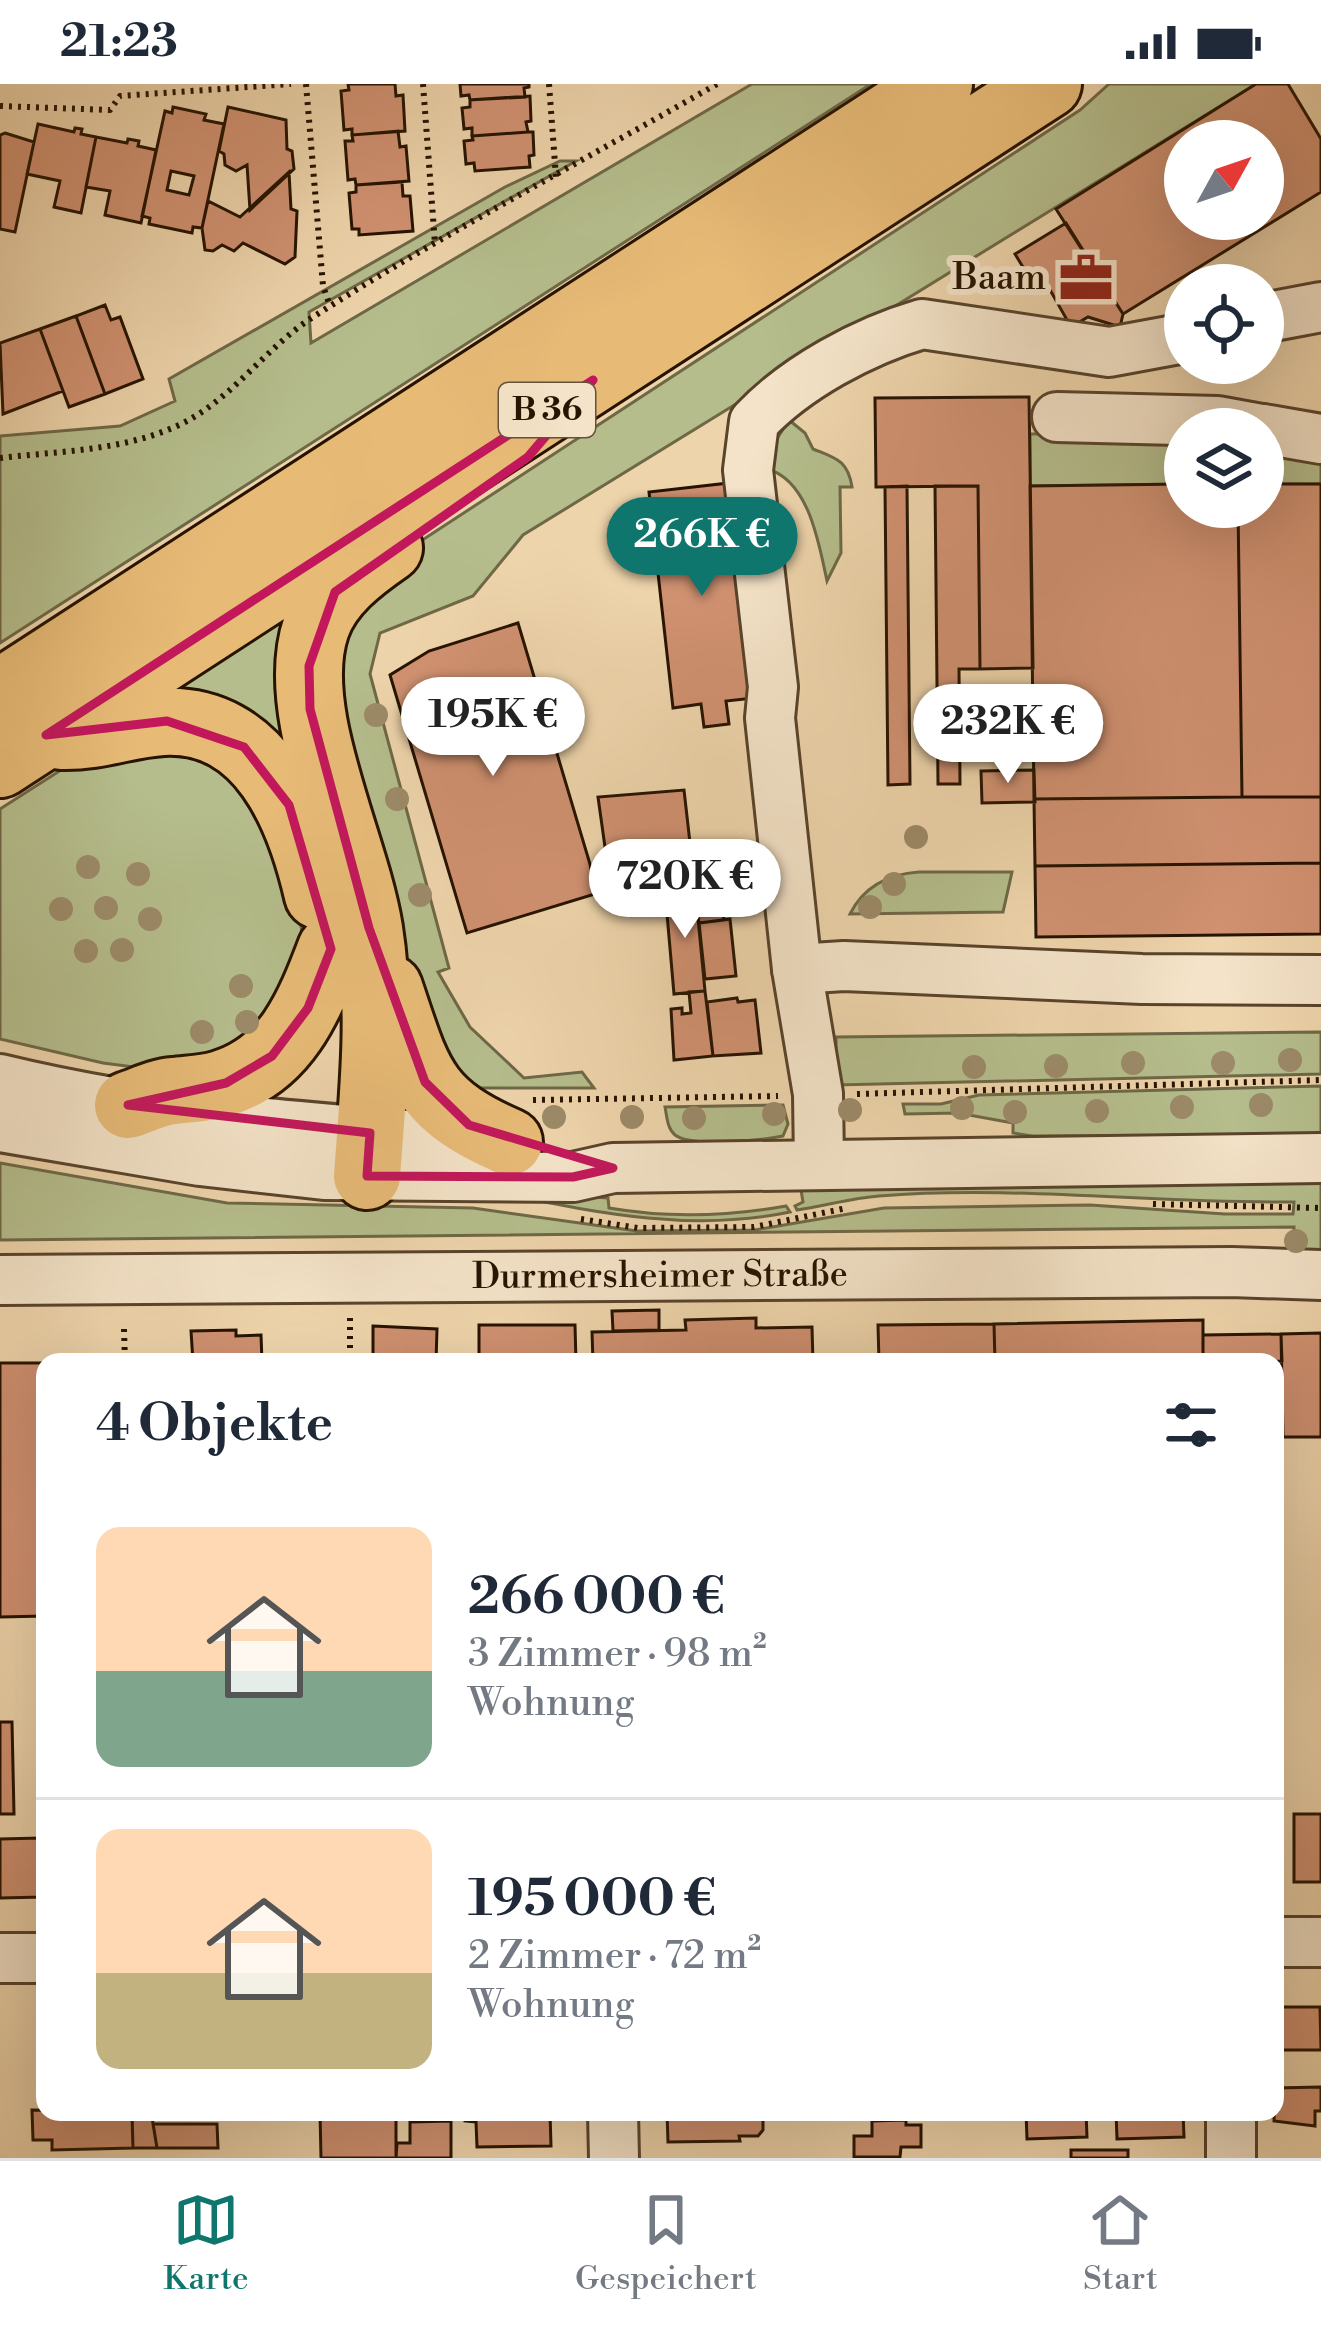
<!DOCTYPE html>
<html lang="de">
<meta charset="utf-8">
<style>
:root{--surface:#fff;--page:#f2f2f3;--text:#1f2937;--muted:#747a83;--line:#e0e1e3;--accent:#0f766e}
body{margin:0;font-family:"Libre Bodoni",serif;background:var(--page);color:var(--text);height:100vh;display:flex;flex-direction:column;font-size:45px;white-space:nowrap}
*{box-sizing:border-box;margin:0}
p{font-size:39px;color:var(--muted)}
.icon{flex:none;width:66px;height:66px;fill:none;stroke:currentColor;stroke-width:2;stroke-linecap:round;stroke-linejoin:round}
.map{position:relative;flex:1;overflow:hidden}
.drawer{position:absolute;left:36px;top:1269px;width:1248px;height:768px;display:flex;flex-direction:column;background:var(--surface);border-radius:24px;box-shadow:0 12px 48px #0002}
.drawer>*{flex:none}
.needle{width:78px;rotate:50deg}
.buttons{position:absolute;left:1164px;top:36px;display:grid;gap:24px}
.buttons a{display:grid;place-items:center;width:120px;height:120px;border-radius:50%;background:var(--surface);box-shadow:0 12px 48px #0002;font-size:60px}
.price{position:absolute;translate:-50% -102px;padding:0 27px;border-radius:42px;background:#fff;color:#222;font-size:39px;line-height:78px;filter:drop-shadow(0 3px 6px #0008)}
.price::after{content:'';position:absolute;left:50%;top:72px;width:36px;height:27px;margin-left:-18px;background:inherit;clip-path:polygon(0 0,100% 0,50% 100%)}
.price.selected{background:var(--accent);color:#fff}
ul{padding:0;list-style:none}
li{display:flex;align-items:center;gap:36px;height:300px;padding:0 60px}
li+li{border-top:3px solid var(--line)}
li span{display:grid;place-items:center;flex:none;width:336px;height:240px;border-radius:24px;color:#555}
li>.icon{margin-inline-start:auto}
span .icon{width:144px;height:144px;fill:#fffc;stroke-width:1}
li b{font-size:51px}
h2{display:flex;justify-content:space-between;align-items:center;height:144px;padding:0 60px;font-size:51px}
.status{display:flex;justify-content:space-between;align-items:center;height:84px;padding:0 60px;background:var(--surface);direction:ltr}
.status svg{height:33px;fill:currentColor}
.menu{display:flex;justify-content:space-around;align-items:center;height:168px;border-top:3px solid var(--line);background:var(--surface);font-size:33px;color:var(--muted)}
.menu a{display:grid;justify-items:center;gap:6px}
.menu .selected{color:var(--accent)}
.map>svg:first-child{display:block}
.green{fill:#b5bd8c;stroke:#6e6846;stroke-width:3}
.building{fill:#d09171;stroke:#261300;stroke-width:3;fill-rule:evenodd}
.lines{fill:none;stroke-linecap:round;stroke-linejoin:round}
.minor-casing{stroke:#58432b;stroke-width:54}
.highway-casing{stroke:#261300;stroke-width:72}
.path{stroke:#261300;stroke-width:6;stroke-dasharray:3 6;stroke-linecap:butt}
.minor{stroke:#f4e3c8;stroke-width:48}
.highway{stroke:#e7ba76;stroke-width:66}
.tree{fill:#9c8a68}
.marked{fill:none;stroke:#c2185b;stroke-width:9;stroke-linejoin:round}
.labels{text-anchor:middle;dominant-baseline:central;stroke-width:12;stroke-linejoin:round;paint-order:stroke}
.shield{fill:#f4e3c8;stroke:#64513c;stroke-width:3}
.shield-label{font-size:33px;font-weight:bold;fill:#261300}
.poi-label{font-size:36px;fill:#261300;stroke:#f4e3c8;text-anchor:end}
.street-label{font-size:36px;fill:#261300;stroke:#f4e3c8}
</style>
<div class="status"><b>21:23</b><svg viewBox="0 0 49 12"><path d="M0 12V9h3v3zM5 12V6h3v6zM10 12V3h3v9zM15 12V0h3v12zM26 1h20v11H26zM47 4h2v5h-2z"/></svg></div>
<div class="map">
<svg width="1321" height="2074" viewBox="0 0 1321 2074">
<rect width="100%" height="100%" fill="#eed4ab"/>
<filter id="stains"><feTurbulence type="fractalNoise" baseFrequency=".00167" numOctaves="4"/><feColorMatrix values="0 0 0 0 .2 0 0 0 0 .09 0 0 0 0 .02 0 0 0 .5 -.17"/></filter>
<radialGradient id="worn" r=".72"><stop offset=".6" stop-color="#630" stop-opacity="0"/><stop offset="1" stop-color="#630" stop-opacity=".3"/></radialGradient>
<path class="green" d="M 752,0 L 871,0 L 0,559 L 0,352 L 120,342 L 175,317 L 169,295 L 505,103 L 560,77 L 576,77 L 309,228 L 311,259 Z
M 1109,0 L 1256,0 L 523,451 L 473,512 L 380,549 L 370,590 L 449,884 L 438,888 L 470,943 L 524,994 L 582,988 L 594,1004 L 467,1004 L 434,983 L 321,608 L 375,487 L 1080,26 Z
M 789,336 L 805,349 L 813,365 C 835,374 848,376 852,403 L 840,403 L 841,469 L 827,497 C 819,460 809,396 767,385 L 773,361 Z
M 1185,348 L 1185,400 L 1030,402 L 1030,350 Z
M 1263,361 L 1321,376 L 1321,400 L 1263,400 Z
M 298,524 L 349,934 L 332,804 L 161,615 Z
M 148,655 L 239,687 L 280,754 L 309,876 L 288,930 L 196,991 L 103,979 L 0,955 L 0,725 L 86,670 Z
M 919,788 L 1012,788 L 1003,828 L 850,830 C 864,802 889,790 919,788 Z
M 1321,948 L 1321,990 L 836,1001 L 836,953 Z
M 1321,1002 L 1321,1051 L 1032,1052 L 1013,1049 L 1013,1039 L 958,1029 L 905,1030 L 903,1020 L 941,1020 L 979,1011 Z
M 783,1021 L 788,1040 L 783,1052 C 762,1056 692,1064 675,1051 C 667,1044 667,1033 665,1023 Z
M 0,1079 L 227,1119 L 473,1124 L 637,1147 L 755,1146 L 884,1124 L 1090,1121 L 1225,1130 L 1293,1130 L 1294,1118 C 1156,1120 1017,1101 879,1112 C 852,1114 824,1122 797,1126 L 795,1122 L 803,1118 L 801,1106 L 854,1101 L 1321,1097 L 1321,1170 L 1294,1168 L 1294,1143 L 0,1156 Z
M 484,1106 L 608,1114 L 609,1124 C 667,1134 729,1132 786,1122 L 790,1128 C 686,1150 585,1126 484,1106 Z"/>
<path class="building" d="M 348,0 L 395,0 L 396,12 L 403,11 L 405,47 L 352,51 L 352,45 L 344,46 L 341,7 L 349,6 Z
M 460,0 L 529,0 L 529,3 L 524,4 L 525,13 L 470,16 L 469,11 L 461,12 Z
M 1256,0 L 1288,0 L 1321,55 L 1321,108 L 1123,230 L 1056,125 ZM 1185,57 L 1263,57 L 1263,135 L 1185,135 Z
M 530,12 L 531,37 L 526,38 L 528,48 L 472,52 L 472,44 L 464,45 L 462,24 L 470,23 L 470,16 Z
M 173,23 L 206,30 L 204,36 L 224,40 L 202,144 L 193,143 L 192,149 L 149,140 L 150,134 L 142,132 L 165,27 L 172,29 ZM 171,87 L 194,92 L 189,111 L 167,106 Z
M 228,23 L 286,36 L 287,65 L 292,67 L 294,85 L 250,126 L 247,81 L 236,87 L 225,81 L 224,70 L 219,67 Z
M 38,40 L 74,48 L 75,44 L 82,45 L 81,50 L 96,53 L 81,129 L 54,123 L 60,97 L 27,90 Z
M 398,47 L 400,63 L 406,62 L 409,97 L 356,101 L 355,95 L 348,96 L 345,57 L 353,57 L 352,51 Z
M 528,48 L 533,48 L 534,71 L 529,72 L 530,83 L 475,87 L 474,79 L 466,80 L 464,57 L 473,56 L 472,52 Z
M 5,49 L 34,58 L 15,148 L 0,145 L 0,51 Z
M 96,53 L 127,59 L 128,55 L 139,57 L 138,62 L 156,66 L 141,139 L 105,131 L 110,107 L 86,103 Z
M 289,88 L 291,125 L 297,127 L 295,173 L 285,180 L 243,159 L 234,167 L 222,161 L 213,167 L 205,166 L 202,144 L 208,117 L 240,133 Z
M 402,98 L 403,112 L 410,112 L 413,147 L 359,151 L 359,145 L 352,145 L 349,109 L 356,108 L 356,101 Z
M 1066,139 L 1123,230 L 1120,243 L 1088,233 L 1071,243 L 1045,197 L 1035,203 L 1015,170 Z
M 105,221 L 111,236 L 120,233 L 143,295 L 105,310 L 76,232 Z
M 76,232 L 105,310 L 69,323 L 40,245 Z
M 40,245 L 63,307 L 3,330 L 0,259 Z
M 1029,313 L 1033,584 L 980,585 L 978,402 L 876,403 L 875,314 Z
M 729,399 L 754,614 L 726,617 L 729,640 L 704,643 L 701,620 L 673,624 L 649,408 Z
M 1185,400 L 1185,423 L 1238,423 L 1242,713 L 1034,715 L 1030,402 Z
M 1263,400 L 1321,400 L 1321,713 L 1242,713 L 1238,423 L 1263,423 Z
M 907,402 L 910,700 L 888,701 L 885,403 Z
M 935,402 L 978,402 L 980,585 L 959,585 L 960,700 L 938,700 Z
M 518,539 L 590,780 L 595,810 L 467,849 L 390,591 L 429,567 Z
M 1034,686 L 1035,718 L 982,719 L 981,687 Z
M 684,706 L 695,803 L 612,813 L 598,713 Z
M 1242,713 L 1321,713 L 1321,779 L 1035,782 L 1034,715 Z
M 1321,779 L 1321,850 L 1036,853 L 1035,782 Z
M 695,803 L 705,907 L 674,910 L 665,807 Z
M 722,818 L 724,836 L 699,839 L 696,820 Z
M 730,835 L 736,892 L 705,895 L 699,839 Z
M 705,907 L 713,972 L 674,976 L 671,925 L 682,924 L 682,930 L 691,929 L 689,908 Z
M 737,914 L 738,918 L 755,916 L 761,969 L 713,972 L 707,918 Z
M 659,1226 L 659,1246 L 613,1247 L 612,1227 Z
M 756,1234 L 756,1244 L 812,1243 L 813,1278 L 593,1278 L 592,1248 L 686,1246 L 685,1236 Z
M 1203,1236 L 1203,1278 L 995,1278 L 994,1240 Z
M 994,1240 L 995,1278 L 879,1278 L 878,1241 Z
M 479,1241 L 575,1241 L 576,1278 L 479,1278 Z
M 373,1242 L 437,1245 L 436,1278 L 373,1278 Z
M 236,1246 L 236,1252 L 261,1251 L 262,1278 L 193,1278 L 191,1247 Z
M 1321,1249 L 1321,1353 L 1283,1353 L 1281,1250 Z
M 1281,1250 L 1282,1277 L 1203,1278 L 1203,1251 Z
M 0,1279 L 45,1279 L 45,1532 L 0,1533 Z
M 0,1638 L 12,1638 L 14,1730 L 0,1730 Z
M 1294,1730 L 1321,1730 L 1321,1798 L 1294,1798 Z
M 40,1754 L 43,1813 L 0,1814 L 0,1755 Z
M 1275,1923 L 1320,1923 L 1321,1966 L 1275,1966 Z
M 1321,2003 L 1321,2027 L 1315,2027 L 1315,2042 L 1274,2037 L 1275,2004 Z
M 32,2026 L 132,2028 L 133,2064 L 52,2066 L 52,2056 L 33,2056 Z
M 320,2028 L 396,2028 L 396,2074 L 321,2074 Z
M 465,2028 L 550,2028 L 551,2062 L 477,2063 L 476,2038 L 465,2037 Z
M 667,2028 L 763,2028 L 763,2046 L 758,2052 L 739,2052 L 740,2057 L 668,2058 Z
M 1026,2028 L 1086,2028 L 1087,2053 L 1027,2055 Z
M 1116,2028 L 1183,2028 L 1184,2053 L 1117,2055 Z
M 132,2033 L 152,2033 L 157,2064 L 133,2064 Z
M 906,2036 L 906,2041 L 921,2041 L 921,2063 L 901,2063 L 900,2073 L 854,2073 L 854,2052 L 872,2052 L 872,2037 Z
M 451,2037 L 451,2074 L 396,2074 L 397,2059 L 410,2059 L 410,2038 Z
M 153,2040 L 217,2040 L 218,2064 L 157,2064 Z
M 1071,2066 L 1128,2066 L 1128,2074 L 1071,2074 Z"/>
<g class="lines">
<defs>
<g id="minor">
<path d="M 1263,234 L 1321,223"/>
<path d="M 1057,333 L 1218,337 L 1262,345"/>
<path d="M 1263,345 L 1321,355"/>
<path d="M 797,885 L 844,882 L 1142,895 L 1321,896"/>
<path d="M 0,995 C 164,1035 331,1046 499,1057"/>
<path d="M 0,1043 L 200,1077 L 324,1091 L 573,1093 L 613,1084 L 1321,1074"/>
<path d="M 819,1079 L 818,1010 L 797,885 L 770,634 L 773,603 L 748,386 L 754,338 C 796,293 864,257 922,240 L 1109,268 L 1185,254"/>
<path id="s1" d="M 0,1196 L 1231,1188 L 1321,1191"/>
<path d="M 1275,1858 L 1321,1858"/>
<path d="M 0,1874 L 45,1874"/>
<path d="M 613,2028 L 614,2074"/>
<path d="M 1231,2028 L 1231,2074"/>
</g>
<path id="highway" d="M 0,609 L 939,0
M 61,652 C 101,653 126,640 163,638 C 261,633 300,732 318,811
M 0,680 L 1048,0
M 389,904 C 418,989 421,1020 509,1058
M 128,1021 C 143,1016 158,1008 174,1007 C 190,1005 205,1005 221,1000 C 286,981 309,923 331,865
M 367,1092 C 373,1010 382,927 369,845 C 355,757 287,628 316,543 C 328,508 360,484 389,464"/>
</defs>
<use href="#minor" class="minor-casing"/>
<use href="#highway" class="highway-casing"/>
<path class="path" d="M 306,0 L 323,202 L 330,222
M 423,0 L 435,160
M 549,0 L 556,93
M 0,22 L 110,26 L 120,12 L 291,0
M 0,374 C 60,367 123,367 179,341 C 232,316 265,264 313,233 C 444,149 583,77 717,0
M 857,1010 L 1321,996
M 533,1016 L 778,1012
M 1153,1120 L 1321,1124
M 581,1135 L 638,1144 L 754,1143 L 847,1124
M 350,1234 L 350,1278
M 124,1245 L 125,1278"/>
<use href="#minor" class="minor"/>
<use href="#highway" class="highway"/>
</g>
<g class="tree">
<circle cx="376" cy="631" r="12"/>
<circle cx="1020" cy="654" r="12"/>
<circle cx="397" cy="715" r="12"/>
<circle cx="916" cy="753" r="12"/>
<circle cx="88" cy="783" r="12"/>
<circle cx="138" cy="790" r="12"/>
<circle cx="894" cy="800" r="12"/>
<circle cx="420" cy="811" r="12"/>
<circle cx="870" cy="823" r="12"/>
<circle cx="106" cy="824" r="12"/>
<circle cx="61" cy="825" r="12"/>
<circle cx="150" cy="835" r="12"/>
<circle cx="122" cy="866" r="12"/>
<circle cx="86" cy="867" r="12"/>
<circle cx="241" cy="902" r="12"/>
<circle cx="247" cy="938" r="12"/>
<circle cx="202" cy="948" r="12"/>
<circle cx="1290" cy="976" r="12"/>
<circle cx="1133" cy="979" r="12"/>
<circle cx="1223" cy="979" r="12"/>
<circle cx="1056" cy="982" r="12"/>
<circle cx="974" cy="983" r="12"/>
<circle cx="1261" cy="1021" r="12"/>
<circle cx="1182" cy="1023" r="12"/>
<circle cx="962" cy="1024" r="12"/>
<circle cx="850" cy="1026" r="12"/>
<circle cx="1097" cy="1027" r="12"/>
<circle cx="1015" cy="1028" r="12"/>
<circle cx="774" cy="1030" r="12"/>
<circle cx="554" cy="1033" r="12"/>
<circle cx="632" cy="1033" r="12"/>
<circle cx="694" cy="1034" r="12"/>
<circle cx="1296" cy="1157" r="12"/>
</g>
<path class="marked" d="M 593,296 L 528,373 L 335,508 L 309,582 L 310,625 L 369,844 L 425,998 L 469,1041 L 613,1084 L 573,1093 L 367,1092 L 370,1049 L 128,1021 L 226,999 L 272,972 L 308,924 L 331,865 L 289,721 L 244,663 L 167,637 L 46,651 Z"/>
<defs>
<symbol id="office-bare" viewBox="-9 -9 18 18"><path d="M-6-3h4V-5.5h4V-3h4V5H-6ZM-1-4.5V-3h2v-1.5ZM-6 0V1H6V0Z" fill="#8f2418" stroke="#f4e3c8" stroke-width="2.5" paint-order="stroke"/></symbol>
</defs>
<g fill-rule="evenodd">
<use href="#office-bare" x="1048" y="156" width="76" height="76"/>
</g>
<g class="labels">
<rect class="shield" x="499" y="299" width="96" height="54" rx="9"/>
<g class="shield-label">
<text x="547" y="326">B 36</text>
</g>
<g class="poi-label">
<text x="1046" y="194">Baam</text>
</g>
<g class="street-label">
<text stroke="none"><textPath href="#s1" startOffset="660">Durmersheimer Straße</textPath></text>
</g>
</g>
<rect width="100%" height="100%" filter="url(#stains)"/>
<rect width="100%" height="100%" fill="url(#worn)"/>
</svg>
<div class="buttons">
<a><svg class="needle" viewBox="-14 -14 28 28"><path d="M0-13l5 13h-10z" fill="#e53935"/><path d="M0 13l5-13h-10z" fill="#747a83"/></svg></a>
<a><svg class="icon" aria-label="locate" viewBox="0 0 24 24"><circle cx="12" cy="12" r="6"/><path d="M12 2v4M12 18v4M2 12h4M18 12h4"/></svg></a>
<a><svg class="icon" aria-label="layers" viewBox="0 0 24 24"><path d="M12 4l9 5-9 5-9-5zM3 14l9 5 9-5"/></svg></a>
</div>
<b class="price selected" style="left:702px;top:515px">266K €</b>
<b class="price" style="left:493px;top:695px">195K €</b>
<b class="price" style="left:1008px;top:702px">232K €</b>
<b class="price" style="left:685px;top:857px">720K €</b>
<section class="drawer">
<h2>4 Objekte<svg class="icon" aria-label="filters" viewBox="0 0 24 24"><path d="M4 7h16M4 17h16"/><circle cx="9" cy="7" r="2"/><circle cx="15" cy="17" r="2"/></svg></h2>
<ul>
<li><span style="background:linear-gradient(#ffd9b3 60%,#7fa58c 0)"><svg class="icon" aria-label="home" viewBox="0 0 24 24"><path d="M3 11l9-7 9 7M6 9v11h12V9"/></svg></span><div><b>266 000 €</b><p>3 Zimmer · 98 m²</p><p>Wohnung</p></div></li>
<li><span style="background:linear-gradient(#ffd9b3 60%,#c2b280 0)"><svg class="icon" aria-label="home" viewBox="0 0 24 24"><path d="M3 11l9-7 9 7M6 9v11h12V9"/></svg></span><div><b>195 000 €</b><p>2 Zimmer · 72 m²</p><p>Wohnung</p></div></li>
</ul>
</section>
</div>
<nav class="menu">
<a class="selected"><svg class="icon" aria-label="map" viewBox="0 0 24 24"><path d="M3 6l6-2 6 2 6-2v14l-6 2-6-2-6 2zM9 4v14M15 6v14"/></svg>Karte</a>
<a><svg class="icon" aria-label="saved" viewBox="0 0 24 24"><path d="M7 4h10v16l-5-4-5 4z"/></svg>Gespeichert</a>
<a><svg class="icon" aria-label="home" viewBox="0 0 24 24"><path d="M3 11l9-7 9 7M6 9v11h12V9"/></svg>Start</a>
</nav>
